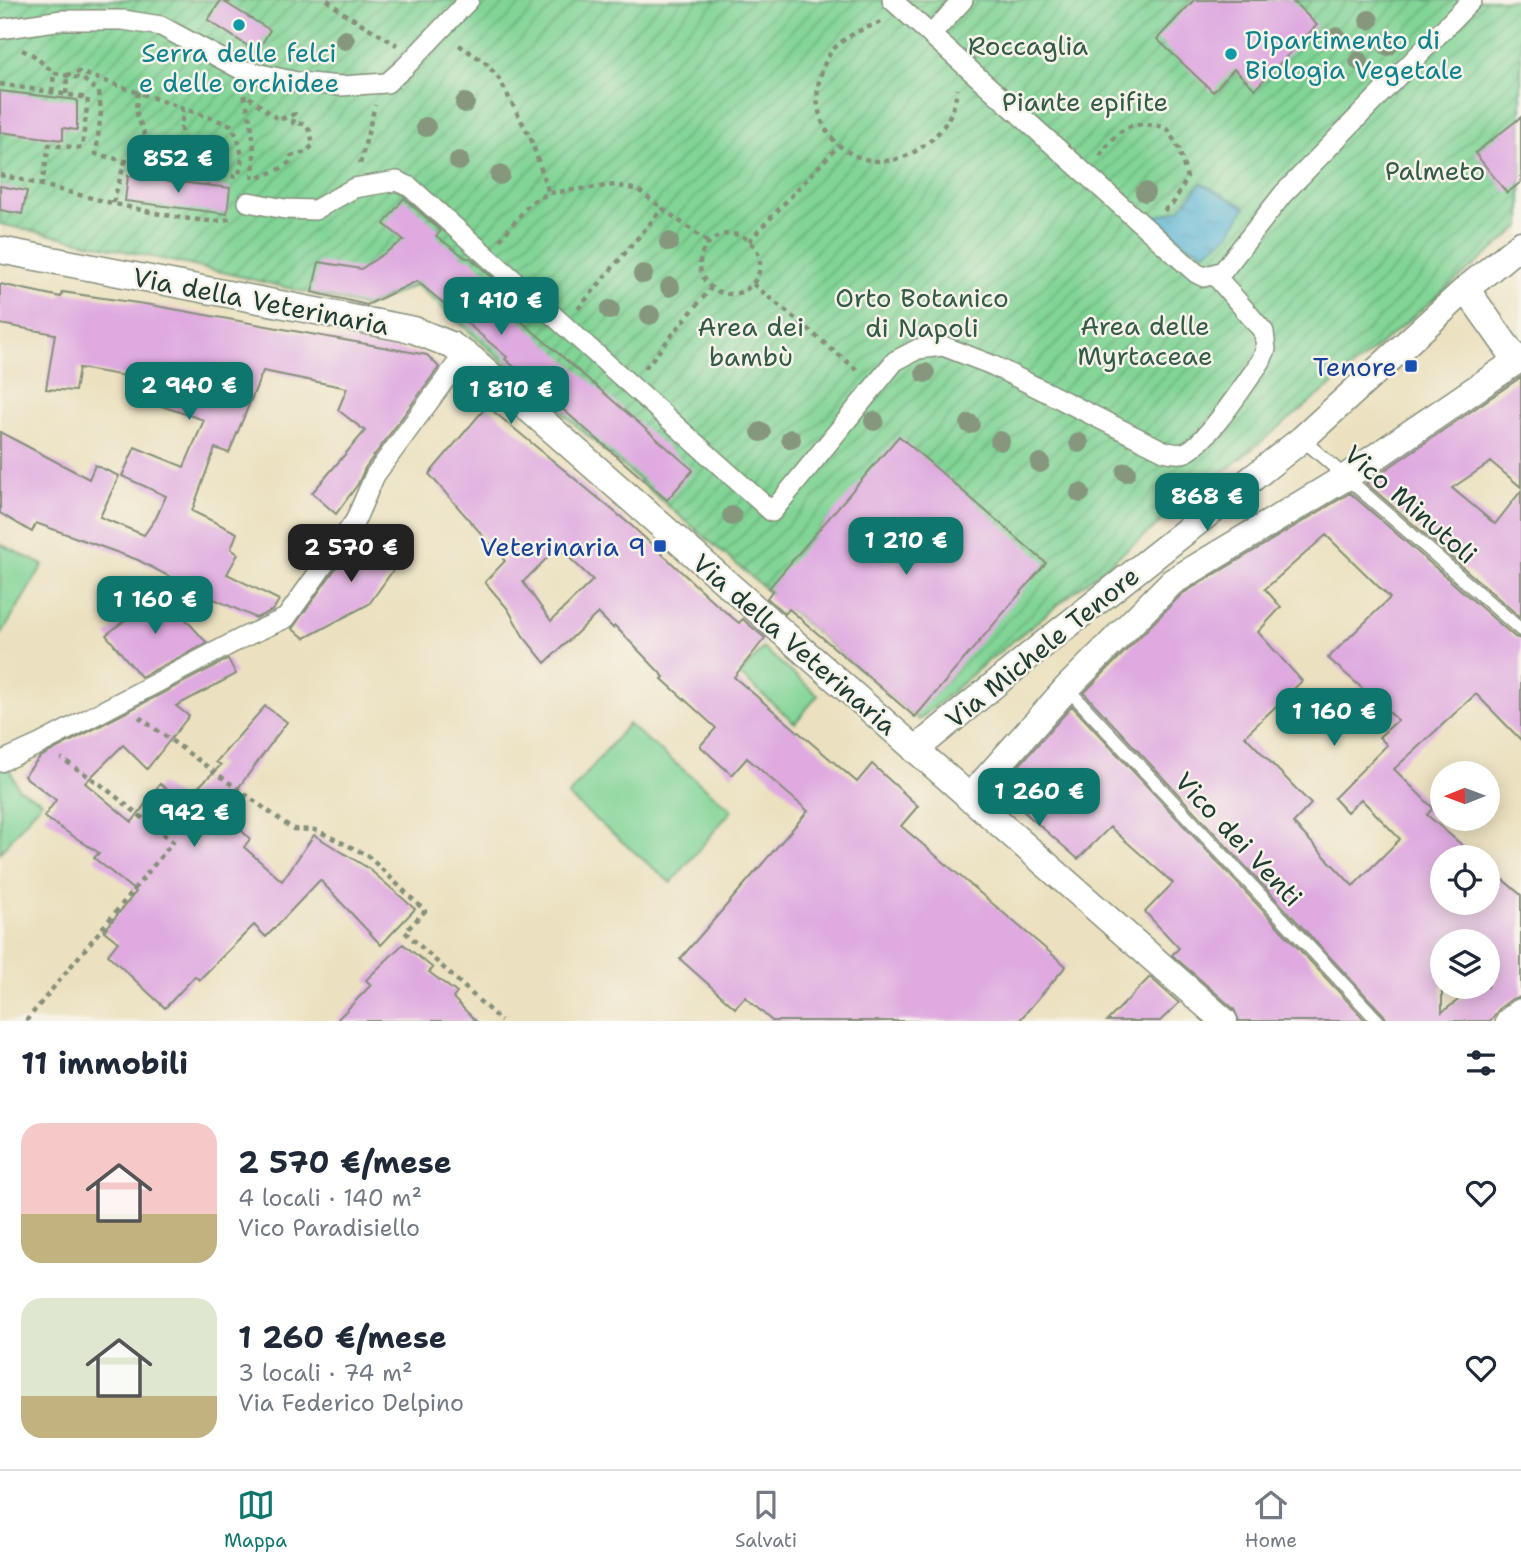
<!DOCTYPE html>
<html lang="it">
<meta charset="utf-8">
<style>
:root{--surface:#fff;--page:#f2f2f3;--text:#1f2937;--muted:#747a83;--line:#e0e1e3;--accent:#0f766e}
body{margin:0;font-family:"Shantell Sans",sans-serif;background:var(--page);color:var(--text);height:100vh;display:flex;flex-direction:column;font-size:26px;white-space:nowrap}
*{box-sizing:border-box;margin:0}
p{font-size:23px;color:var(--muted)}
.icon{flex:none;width:38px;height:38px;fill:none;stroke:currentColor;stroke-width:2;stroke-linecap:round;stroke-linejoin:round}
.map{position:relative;height:1021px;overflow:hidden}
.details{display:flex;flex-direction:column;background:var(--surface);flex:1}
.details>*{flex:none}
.needle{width:46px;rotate:269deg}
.fabs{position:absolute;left:1430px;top:761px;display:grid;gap:14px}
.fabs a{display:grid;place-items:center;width:70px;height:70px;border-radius:50%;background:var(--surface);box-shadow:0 4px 18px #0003;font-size:35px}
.price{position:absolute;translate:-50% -60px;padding:0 16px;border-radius:14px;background:var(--accent);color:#fff;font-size:23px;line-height:46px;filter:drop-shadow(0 2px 4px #0008)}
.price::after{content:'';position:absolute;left:50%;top:42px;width:21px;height:16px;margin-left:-10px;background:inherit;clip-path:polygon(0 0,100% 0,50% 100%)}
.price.selected{background:#222;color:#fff}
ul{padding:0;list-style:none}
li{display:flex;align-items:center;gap:21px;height:175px;padding:0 21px}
li span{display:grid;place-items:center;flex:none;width:196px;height:140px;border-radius:21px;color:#555}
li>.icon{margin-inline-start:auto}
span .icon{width:84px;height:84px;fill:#fffc;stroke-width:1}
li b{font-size:30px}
h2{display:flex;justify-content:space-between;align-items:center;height:84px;padding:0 21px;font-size:30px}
.tabs{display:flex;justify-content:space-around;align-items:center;height:98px;border-top:2px solid var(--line);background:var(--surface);font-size:19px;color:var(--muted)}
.tabs a{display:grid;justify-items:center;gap:4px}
.tabs .selected{color:var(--accent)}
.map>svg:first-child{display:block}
.green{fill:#81d496;stroke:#508865;stroke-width:2}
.garden{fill:url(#garden-furrows);stroke:#508865;stroke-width:2}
.water{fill:url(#water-ripples);stroke:#3a7884;stroke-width:2}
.building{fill:#dfaae0;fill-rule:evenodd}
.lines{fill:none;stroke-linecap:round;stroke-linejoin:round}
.service-casing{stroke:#858f7a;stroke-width:15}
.pedestrian-casing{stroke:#858f7a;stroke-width:22}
.minor-casing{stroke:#858f7a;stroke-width:29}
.path{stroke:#858f7a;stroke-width:4.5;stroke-dasharray:5 5;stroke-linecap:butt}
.service{stroke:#fff;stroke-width:12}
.pedestrian{stroke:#fff;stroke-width:19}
.minor{stroke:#fff;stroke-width:26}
.tree{fill:#86977e}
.culture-dot{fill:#0f9aa8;stroke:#f7f3e8;stroke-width:2.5}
.transit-dot{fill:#1a4fb4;stroke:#f7f3e8;stroke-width:2.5}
.labels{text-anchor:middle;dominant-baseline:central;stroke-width:5;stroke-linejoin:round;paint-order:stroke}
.culture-label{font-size:26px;fill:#0d838f;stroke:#f7f3e8;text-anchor:start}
.park-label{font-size:26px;fill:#335b48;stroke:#f7f3e8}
.street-label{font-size:26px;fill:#1f3d34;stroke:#f7f3e8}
.transit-label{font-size:26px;fill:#164399;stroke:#f7f3e8;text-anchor:end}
</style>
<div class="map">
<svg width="1521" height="1021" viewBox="0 0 1521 1021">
<defs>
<pattern id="garden-furrows" width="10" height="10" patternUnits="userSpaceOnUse" patternTransform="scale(1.75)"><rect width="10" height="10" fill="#81d496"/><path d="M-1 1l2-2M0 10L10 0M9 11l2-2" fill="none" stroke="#69ad7b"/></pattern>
<pattern id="water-ripples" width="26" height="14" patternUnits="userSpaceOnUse" patternTransform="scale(1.75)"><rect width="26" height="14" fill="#55b2d3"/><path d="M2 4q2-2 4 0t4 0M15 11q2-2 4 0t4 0" fill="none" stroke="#4692ac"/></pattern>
</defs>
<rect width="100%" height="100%" fill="#f7f3e8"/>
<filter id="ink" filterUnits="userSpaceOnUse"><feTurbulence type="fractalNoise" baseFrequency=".0143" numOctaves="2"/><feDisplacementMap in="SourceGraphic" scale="14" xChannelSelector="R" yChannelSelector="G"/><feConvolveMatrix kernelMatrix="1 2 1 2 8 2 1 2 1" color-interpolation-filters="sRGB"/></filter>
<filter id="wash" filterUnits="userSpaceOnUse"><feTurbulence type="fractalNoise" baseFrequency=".00686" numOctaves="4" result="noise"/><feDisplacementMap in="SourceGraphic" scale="28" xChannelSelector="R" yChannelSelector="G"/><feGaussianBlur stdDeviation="1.57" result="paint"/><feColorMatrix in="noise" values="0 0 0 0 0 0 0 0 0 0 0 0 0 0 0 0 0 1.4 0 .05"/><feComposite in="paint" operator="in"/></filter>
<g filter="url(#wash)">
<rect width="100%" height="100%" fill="#ebe1c0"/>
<path class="green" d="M 0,544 L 43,565 L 0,637 Z
M 763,648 L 818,695 L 795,723 L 740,675 Z
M 628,724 L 732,810 L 671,883 L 568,796 Z
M 0,748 L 18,788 L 42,801 L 0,853 Z"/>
<path class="garden" d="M 0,0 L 1521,0 L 1521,226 L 1333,384 L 988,661 L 919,720 L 667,505 L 416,285 L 366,307 L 226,273 L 0,224 Z"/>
<path class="water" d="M 1201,183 L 1245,207 L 1230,234 L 1205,252 L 1187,245 L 1155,217 L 1180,209 Z"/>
<g id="blocks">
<path class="building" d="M 221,0 L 270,30 L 257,52 L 208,20 Z
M 1194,0 L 1292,0 L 1317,25 L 1255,89 L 1234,69 L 1213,92 L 1157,39 Z
M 0,91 L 77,100 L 77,130 L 63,128 L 63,140 L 0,132 Z
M 1521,117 L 1521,182 L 1507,193 L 1475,153 Z
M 128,176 L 230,188 L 227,214 L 125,201 Z
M 0,186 L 27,191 L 22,214 L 0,210 Z
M 404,198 L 441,231 L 436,236 L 466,258 L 470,258 L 499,283 L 499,287 L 519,306 L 513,314 L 693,470 L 667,500 L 505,359 L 507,357 L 417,281 L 367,305 L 312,292 L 319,262 L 361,269 L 404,240 L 384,224 Z
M 0,284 L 61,297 L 62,292 L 151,305 L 427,355 L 439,367 L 365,468 L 358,484 L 336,514 L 312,493 L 365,431 L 338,410 L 347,388 L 263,371 L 229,453 L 215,448 L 192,511 L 237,533 L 231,549 L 238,554 L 227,574 L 279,600 L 273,610 L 256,618 L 174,581 L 176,580 L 138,560 L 36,523 L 32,532 L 0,513 L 0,432 L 89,479 L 95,465 L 119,476 L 100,517 L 144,535 L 156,518 L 166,496 L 122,476 L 135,447 L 184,467 L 204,420 L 134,397 L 137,378 L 79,368 L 75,391 L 46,389 L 55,334 L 0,324 Z
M 1521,377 L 1521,487 L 1491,462 L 1452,488 L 1495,524 L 1521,491 L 1521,618 L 1366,483 Z
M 487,406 L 633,527 L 716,604 L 739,623 L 743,619 L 746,622 L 765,638 L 734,677 L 857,782 L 872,764 L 918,806 L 901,826 L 1066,966 L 1019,1021 L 772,1021 L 745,997 L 735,1008 L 680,959 L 808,811 L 747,758 L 732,775 L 700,746 L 716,728 L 662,679 L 664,677 L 615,626 L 613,628 L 598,613 L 545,663 L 523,636 L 508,609 L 485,582 L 505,561 L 429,474 ZM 558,547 L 593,580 L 551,621 L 523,582 Z
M 899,436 L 1046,563 L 915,717 L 789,609 L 785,614 L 767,598 L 772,591 L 769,588 Z
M 1350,493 L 1515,637 L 1521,639 L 1521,740 L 1476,694 L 1394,769 L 1433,808 L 1427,815 L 1477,858 L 1442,858 L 1442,903 L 1488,903 L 1488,867 L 1521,895 L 1521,997 L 1512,999 L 1500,1008 L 1490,1021 L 1387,1021 L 1384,1015 L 1084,693 L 1182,594 ZM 1326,535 L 1390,598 L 1328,658 L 1398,720 L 1379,737 L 1387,745 L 1334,798 L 1347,812 L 1361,799 L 1400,839 L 1353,886 L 1293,823 L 1311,804 L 1245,736 L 1302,681 L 1258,632 L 1281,607 L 1265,589 ZM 1442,942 L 1488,942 L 1488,987 L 1476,987 L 1442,1012 Z
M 364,529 L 404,555 L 369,604 L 305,638 L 292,629 Z
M 161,592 L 207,643 L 141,677 L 106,635 Z
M 228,659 L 236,674 L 176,706 L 189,716 L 147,769 L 123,745 L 85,783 L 132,822 L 160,784 L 184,801 L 221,765 L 216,762 L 265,706 L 287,722 L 225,806 L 232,811 L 228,817 L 250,839 L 244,847 L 282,881 L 314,835 L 368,868 L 415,909 L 381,945 L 320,880 L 266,937 L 254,925 L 199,980 L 195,976 L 165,1008 L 108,955 L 118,942 L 104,931 L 136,892 L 94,858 L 99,853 L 44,817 L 56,800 L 24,776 L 40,757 Z
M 1072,706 L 1366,1021 L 1239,1021 L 1234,1009 L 1172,955 L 1179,948 L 1145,912 L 1173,883 L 1110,827 L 1078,859 L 998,789 Z
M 403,944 L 433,968 L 429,972 L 457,993 L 453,998 L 476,1021 L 336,1021 L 371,985 L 366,980 Z
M 1150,977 L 1179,1003 L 1160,1021 L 1107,1021 Z"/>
</g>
</g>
<g filter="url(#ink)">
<use href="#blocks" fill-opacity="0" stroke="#858f7a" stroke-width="2"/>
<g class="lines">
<defs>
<path id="service" d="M 1302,439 L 1521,630
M 1067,688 L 1378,1021"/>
<path id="pedestrian" d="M 892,0 L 931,35
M 963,0 L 931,35 L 1196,273 L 1204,277 L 1223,271 L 1283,194 L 1472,0
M 0,29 L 62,20 L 123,20 L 161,26 L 242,70 L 297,82 L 341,86 L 387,83 L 404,68 L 469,0
M 248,202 L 285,209 L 315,210 L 354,188 L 397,181 L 410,187 L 772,512 L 895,361 L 918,349 L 943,346 L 992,365 L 1164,451 C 1171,453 1179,455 1186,452 C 1206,444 1247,381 1261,361 L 1266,349 L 1264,332 L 1214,274
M 0,762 L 40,744 L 242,638 L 286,618 L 355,521 L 375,475 L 464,354"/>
<path id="minor" d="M 0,250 L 414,330 L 451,345 L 472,359 L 1224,1021
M 1466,289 L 1517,361
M 915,750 L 1040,647 L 1302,439 L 1466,289 L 1521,244
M 969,798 L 1067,688 L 1172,582 L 1346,477 L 1521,358
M 1509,1021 L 1521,1012"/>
</defs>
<use href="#service" class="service-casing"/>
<use href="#pedestrian" class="pedestrian-casing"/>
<use href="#minor" class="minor-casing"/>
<path class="path" d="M 327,0 L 342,12 L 397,45
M 228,3 L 228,0
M 881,22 C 866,28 851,33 839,44 C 830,51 825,61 822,71 C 799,135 866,187 922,147 C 943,132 954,115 957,89
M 459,45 L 486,63 L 499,79 L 531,139 L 549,193
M 22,50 L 33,55 L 54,73 L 83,79 L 99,92 L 101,112 L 96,154 L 125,161 L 238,177 C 245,157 241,144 231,125 L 79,72 L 67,75
M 0,84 L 88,98 L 82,148 L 49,145 L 42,184
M 52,92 L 54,73
M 138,92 C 134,116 138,115 145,136 C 149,145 148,154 148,164
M 66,94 L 67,75
M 244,95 C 252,123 257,151 252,179
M 249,97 L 279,120 L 295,114 L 293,123 L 304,124 L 310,131 L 313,145 L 306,152 L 291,156 L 290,162 L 280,169 L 258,178
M 182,107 C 184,115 181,122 181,129 C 181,150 202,155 218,157 L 218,175
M 1100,156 C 1121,126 1130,119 1167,128 L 1179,149 L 1187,178 L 1174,202 L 1161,213
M 360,164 L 375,105
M 0,175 C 37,181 212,237 233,216
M 113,203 L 125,161
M700 264a30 30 0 1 1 60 0a30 30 0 1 1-60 0Z
M 500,240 L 530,203 L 549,193 L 615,185 L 638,190 L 709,243
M 749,241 L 839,145
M 753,284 L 857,370
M 578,309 L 663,208
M 645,368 L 711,288
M 139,717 L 293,829 L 316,830 L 367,855 L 425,911 L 405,932 L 501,1021
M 26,1021 L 173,842 L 100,784 L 61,758"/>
<use href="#service" class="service"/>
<use href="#pedestrian" class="pedestrian"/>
<use href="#minor" class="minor"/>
</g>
<g class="tree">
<circle cx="1369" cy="20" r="10"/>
<circle cx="1337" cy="37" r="10"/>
<circle cx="345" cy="40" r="10"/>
<circle cx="1388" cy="46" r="10"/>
<circle cx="1359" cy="61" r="10"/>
<circle cx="465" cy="103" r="10"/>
<circle cx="426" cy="127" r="10"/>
<circle cx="459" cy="161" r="10"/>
<circle cx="500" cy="175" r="10"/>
<circle cx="1145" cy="192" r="10"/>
<circle cx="669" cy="242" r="10"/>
<circle cx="643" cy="274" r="10"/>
<circle cx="670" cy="287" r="10"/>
<circle cx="610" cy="310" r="10"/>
<circle cx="650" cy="315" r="10"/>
<circle cx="925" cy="373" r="10"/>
<circle cx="874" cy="421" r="10"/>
<circle cx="970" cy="424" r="10"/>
<circle cx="761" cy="432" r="10"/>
<circle cx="791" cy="439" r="10"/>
<circle cx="1000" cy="441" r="10"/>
<circle cx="1079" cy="443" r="10"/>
<circle cx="1040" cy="463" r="10"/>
<circle cx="1126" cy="472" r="10"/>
<circle cx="1080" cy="493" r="10"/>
<circle cx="732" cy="516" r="10"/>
</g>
</g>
<g class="culture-dot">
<circle cx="239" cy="25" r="7"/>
<circle cx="1231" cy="54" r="7"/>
</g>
<g class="transit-dot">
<rect x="1404" y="359" width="14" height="14" rx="3.5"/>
<rect x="653" y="539" width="14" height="14" rx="3.5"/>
</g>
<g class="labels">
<g class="culture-label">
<text x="1245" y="39">Dipartimento di<tspan x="1245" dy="30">Biologia Vegetale</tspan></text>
<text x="239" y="52" text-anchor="middle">Serra delle felci<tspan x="239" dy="30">e delle orchidee</tspan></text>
</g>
<g class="park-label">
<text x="1028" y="45">Roccaglia</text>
<text x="1085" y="101">Piante epifite</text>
<text x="1435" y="170">Palmeto</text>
<text x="922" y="297">Orto Botanico<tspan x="922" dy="30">di Napoli</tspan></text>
<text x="1145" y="325">Area delle<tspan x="1145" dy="30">Myrtaceae</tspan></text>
<text x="751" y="326">Area dei<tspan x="751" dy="30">bambù</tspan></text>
</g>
<g class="street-label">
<text transform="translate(261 301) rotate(11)">Via della Veterinaria</text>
<text transform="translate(1411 504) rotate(41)">Vico Minutoli</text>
<text transform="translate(795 644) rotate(41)">Via della Veterinaria</text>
<text transform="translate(1042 647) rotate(-39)">Via Michele Tenore</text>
<text transform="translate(1239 839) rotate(47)">Vico dei Venti</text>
</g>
<g class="transit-label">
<text x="1397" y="366">Tenore</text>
<text x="646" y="546">Veterinaria 9</text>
</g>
</g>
</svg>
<div class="fabs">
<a><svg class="needle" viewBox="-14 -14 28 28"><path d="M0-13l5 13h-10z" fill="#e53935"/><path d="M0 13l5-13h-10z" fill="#747a83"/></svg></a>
<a><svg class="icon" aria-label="locate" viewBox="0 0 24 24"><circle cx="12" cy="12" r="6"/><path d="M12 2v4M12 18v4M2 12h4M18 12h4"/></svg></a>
<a><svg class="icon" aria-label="layers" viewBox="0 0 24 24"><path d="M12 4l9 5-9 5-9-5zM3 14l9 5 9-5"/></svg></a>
</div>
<b class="price" style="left:178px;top:195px">852 €</b>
<b class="price" style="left:501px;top:337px">1 410 €</b>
<b class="price" style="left:189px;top:422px">2 940 €</b>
<b class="price" style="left:511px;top:426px">1 810 €</b>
<b class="price" style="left:1207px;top:533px">868 €</b>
<b class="price" style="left:906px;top:577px">1 210 €</b>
<b class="price selected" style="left:351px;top:584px">2 570 €</b>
<b class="price" style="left:155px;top:636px">1 160 €</b>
<b class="price" style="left:1334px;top:748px">1 160 €</b>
<b class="price" style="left:1039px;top:828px">1 260 €</b>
<b class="price" style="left:194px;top:849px">942 €</b>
</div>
<section class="details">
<h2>11 immobili<svg class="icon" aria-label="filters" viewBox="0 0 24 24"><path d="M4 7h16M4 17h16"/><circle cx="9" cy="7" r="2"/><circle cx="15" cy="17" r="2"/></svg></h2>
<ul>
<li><span style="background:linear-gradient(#f6c9c9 65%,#c2b280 0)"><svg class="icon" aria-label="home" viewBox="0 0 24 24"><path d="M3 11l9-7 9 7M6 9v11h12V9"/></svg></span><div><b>2 570 €/mese</b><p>4 locali · 140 m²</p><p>Vico Paradisiello</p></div><svg class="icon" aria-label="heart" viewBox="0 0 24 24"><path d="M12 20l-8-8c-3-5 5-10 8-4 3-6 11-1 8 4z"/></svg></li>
<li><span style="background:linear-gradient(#dfe7d0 70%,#c2b280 0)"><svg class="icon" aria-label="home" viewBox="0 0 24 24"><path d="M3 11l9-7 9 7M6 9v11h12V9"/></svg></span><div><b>1 260 €/mese</b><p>3 locali · 74 m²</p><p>Via Federico Delpino</p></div><svg class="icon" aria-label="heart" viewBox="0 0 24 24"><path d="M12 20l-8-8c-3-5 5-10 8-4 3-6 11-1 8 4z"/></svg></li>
</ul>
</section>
<nav class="tabs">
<a class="selected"><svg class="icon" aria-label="map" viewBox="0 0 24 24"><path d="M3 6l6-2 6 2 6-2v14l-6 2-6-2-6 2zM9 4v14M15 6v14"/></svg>Mappa</a>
<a><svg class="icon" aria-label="saved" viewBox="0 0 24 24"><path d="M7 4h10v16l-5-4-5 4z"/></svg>Salvati</a>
<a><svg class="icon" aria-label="home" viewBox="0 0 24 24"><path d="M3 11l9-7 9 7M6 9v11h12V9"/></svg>Home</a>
</nav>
